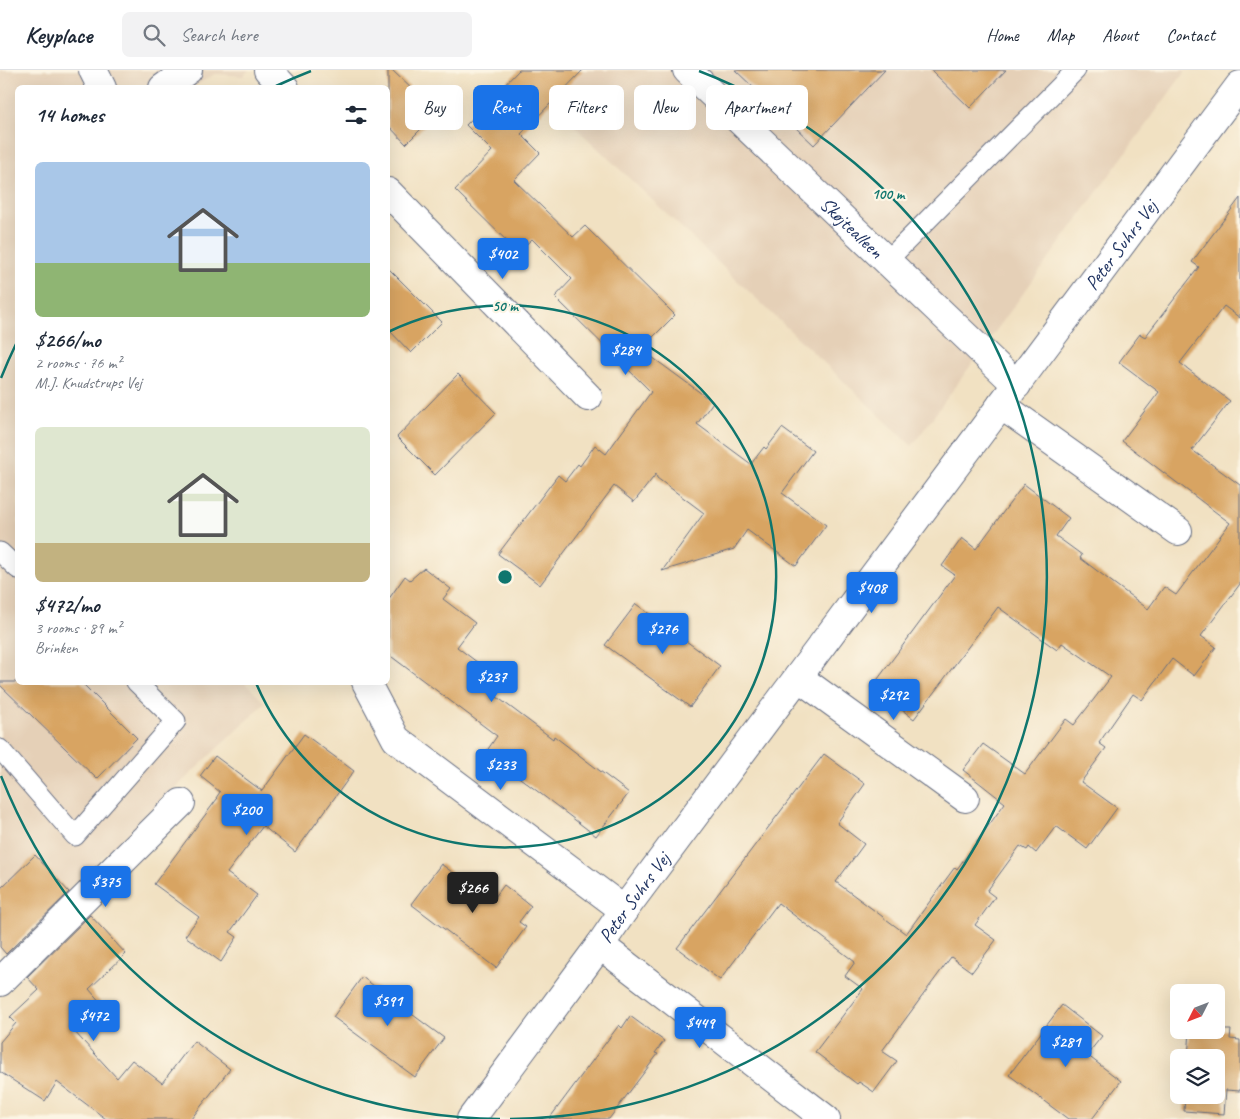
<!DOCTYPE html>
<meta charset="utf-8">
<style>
:root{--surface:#fff;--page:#f2f2f3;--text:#1f2937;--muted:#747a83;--line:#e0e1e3;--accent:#1a73e8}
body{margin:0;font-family:Caveat,sans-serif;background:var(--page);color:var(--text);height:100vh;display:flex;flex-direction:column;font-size:19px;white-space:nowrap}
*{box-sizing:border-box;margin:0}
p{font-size:16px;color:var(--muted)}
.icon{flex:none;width:28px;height:28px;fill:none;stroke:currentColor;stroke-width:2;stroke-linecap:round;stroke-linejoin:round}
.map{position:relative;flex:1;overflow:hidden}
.panel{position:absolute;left:15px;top:15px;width:375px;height:600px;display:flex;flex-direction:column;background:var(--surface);border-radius:8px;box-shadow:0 5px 20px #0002}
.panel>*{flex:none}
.guide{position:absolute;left:405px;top:15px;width:475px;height:45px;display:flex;gap:10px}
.needle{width:32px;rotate:228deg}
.fabs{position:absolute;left:1170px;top:914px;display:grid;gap:10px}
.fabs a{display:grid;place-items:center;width:55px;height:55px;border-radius:8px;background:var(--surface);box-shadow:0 5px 20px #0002;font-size:25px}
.price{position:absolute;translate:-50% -42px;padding:0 11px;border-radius:5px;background:var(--accent);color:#fff;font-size:16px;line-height:32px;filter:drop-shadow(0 1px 2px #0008)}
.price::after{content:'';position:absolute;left:50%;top:30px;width:15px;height:11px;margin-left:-8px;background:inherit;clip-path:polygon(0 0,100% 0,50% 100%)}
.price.active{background:#222;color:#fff}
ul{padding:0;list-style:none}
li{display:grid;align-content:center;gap:10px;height:265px;padding:0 20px}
li span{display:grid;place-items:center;height:155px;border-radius:8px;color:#555}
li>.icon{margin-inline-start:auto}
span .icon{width:90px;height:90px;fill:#fffc;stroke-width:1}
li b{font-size:21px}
h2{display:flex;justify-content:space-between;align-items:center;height:60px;padding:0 20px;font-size:21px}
.tag{padding:0 18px;border-radius:8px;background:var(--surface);box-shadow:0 5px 20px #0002;font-size:18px;line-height:45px}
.tag.active{background:var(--accent);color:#fff}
header{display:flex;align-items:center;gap:30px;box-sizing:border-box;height:70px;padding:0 25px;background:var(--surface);border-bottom:1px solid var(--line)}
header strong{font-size:24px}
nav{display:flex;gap:28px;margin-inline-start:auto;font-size:18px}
.search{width:350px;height:45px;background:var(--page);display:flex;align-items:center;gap:12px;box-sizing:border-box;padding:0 18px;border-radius:8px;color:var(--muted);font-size:19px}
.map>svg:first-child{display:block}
.built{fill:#e5d0b7}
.building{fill:#d8a462}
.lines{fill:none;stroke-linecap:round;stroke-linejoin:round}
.lane-casing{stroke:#666d81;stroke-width:21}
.street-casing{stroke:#666d81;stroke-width:30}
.lane{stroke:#fff;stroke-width:19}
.street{stroke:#fff;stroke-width:28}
.ring{fill:none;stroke:#0f766e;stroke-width:2.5}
.labels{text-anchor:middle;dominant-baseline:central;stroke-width:4.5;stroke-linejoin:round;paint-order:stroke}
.street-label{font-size:20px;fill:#1b2f5e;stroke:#fcf5e5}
.centre{fill:#0f766e;stroke:#fcf5e5;stroke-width:2.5}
.ring-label{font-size:15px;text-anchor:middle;font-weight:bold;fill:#0f766e;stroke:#fcf5e5;stroke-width:4.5;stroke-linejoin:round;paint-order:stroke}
</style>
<header>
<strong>Keyplace</strong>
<div class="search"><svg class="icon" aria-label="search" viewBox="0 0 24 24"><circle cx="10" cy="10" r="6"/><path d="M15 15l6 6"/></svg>Search here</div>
<nav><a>Home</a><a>Map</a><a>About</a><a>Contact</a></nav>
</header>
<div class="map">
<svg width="1240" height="1049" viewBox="0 0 1240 1049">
<rect width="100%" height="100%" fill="#fcf5e5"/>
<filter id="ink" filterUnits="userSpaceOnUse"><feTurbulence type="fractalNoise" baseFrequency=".02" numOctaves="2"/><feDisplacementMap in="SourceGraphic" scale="10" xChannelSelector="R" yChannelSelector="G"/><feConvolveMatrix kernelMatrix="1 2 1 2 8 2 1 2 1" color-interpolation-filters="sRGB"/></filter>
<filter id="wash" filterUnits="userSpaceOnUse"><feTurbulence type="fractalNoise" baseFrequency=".0096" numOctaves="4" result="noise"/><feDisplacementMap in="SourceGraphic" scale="20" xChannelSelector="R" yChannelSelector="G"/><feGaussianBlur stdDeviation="1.12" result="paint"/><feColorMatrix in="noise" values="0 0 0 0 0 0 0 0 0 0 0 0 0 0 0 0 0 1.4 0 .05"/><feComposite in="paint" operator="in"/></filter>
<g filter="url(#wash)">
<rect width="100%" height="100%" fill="#f1e1c2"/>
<path class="built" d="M 0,0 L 249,0 L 243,6 L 215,4 L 193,17 L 18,18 L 18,612 L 245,613 L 265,633 L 0,885 Z
M 515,0 L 1186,0 L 912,376 Z"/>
<g id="blocks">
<path class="building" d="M 388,0 L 392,0 L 437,43 L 406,74 L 388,55 Z
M 519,0 L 583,0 L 521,64 L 540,83 L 514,110 L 573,167 L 585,156 L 675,245 L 641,279 L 713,332 L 697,354 L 751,394 L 764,377 L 766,379 L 782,358 L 813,381 L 782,423 L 826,455 L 796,496 L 747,460 L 734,479 L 662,501 L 704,443 L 657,408 L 656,404 L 634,432 L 614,416 L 540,515 L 498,484 L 558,405 L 565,411 L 578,394 L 580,396 L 595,375 L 606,384 L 651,322 L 555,227 L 572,209 L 532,169 L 518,182 L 455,120 L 492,81 L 466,55 Z
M 735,0 L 885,0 L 814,75 Z
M 931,0 L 1006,0 L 970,38 Z
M 1240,128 L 1240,248 L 1224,236 L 1180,293 L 1230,331 L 1192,380 L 1240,415 L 1240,514 L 1201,566 L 1216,577 L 1194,606 L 1172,589 L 1142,630 L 1133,624 L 1099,673 L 1106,678 L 1081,712 L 1117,738 L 1087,779 L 1056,756 L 1036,783 L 1029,777 L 1027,780 L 1020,776 L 987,821 L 995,827 L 975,855 L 996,870 L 972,902 L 951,887 L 882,981 L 897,991 L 874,1022 L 859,1012 L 857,1014 L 815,982 L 863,919 L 845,906 L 855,892 L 778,833 L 720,910 L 677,878 L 824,684 L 865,714 L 837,753 L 864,774 L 836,812 L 906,864 L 955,797 L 957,799 L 1005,733 L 963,700 L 983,674 L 1025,704 L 1066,649 L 1074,655 L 1111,607 L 1062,573 L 1057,580 L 998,537 L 914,649 L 872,617 L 955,505 L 942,496 L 962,468 L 976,479 L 1024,414 L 1069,448 L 1056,466 L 1082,485 L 1080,488 L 1148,539 L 1164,517 L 1176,525 L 1230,453 L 1122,371 L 1159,322 L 1119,292 L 1140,264 L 1145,267 L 1199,197 L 1192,192 Z
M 388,198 L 442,252 L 411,283 L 388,259 Z
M 458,304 L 496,343 L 435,405 L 397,367 Z
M 424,498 L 451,519 L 443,529 L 475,553 L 457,577 L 498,608 L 489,621 L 553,669 L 554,666 L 629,723 L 596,766 L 486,682 L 497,666 L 388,584 L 388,530 L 405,506 L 410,510 Z
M 636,534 L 720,596 L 690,637 L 605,575 Z
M 0,612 L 81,612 L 137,668 L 97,709 L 0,615 Z
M 304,664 L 354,701 L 295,782 L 263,756 L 227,803 L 257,825 L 230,862 L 237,867 L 221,892 L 185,866 L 199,847 L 154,814 L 217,729 L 216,728 L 220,722 L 200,706 L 215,686 L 262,721 Z
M 35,785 L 69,822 L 6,884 L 0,877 L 0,819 Z
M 441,794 L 492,831 L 504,815 L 531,836 L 519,852 L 526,857 L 496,898 L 411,834 Z
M 90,845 L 126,884 L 89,919 L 101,933 L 72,959 L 117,1008 L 132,990 L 162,1013 L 194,971 L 230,999 L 191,1049 L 106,1049 L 57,1012 L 45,1031 L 0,1002 L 0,972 L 16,953 L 10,947 L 39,920 L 27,907 Z
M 362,907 L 444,968 L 415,1007 L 333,947 Z
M 1062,935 L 1102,966 L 1087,985 L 1121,1011 L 1092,1049 L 1068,1049 L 1009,1005 Z
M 630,946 L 664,971 L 655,983 L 658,984 L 609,1049 L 549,1049 L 619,955 L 622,958 Z
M 1190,960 L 1231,960 L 1230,969 L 1240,970 L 1240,1021 L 1226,1020 L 1224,1044 L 1184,1041 L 1185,1025 L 1216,1025 L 1216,988 L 1188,988 Z"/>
</g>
</g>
<g filter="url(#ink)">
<use href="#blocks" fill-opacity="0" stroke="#666d81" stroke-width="1"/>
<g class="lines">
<defs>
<path id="lane" d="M 886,192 L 1076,0
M 0,482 L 18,499
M 0,679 L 75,766 L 176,651 L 136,612"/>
<g id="street">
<path d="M 93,0 L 102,18"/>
<path d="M 268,0 L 285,18"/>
<path id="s1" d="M 687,0 L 1017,315"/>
<path d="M 163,18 L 188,0"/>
<path d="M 388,122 L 588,327"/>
<path d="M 1001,335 L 1178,461"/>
<path d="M 798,607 L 965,728"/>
<path d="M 366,612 L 396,669 L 624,840"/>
<path d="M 600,875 L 826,1049"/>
<path d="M 0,912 L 181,733"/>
<path id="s2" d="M 471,1049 L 600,875 L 624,840 L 1240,15"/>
</g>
</defs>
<use href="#lane" class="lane-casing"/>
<use href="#street" class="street-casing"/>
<use href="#lane" class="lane"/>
<use href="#street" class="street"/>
</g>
</g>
<g class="ring">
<path d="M388 262A271 271 0 1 1 256 613"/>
<path d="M500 1049A542 542 0 0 1 1 706M1 308A542 542 0 0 1 16 274M276 16A542 542 0 0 1 311 1M699 1A542 542 0 0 1 510 1049"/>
</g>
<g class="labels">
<g class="street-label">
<text stroke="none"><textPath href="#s1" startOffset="228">Skøjtealleen</textPath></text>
<text stroke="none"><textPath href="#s2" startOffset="1089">Peter Suhrs Vej</textPath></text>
<text stroke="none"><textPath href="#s2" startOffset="275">Peter Suhrs Vej</textPath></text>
</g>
</g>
<circle cx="505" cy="507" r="8" class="centre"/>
<g class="ring-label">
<text x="888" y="129">100 m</text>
<text x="505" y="241">50 m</text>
</g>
</svg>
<div class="fabs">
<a><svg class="needle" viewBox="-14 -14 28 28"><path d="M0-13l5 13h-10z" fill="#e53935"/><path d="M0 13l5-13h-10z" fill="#747a83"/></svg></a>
<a><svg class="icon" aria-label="layers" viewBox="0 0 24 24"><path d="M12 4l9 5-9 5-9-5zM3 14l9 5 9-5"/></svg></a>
</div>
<b class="price" style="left:503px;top:210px">$402</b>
<b class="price" style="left:626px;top:306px">$284</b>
<b class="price" style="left:872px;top:544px">$408</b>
<b class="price" style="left:663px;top:585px">$276</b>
<b class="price" style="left:492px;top:633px">$237</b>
<b class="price" style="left:894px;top:651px">$292</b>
<b class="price" style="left:501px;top:721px">$233</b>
<b class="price" style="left:247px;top:766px">$200</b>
<b class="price" style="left:106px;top:838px">$375</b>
<b class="price active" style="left:473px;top:844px">$266</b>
<b class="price" style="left:388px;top:957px">$591</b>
<b class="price" style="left:94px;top:972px">$472</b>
<b class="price" style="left:700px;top:979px">$449</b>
<b class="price" style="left:1066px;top:998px">$281</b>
<div class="guide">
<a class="tag">Buy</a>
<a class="tag active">Rent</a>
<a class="tag">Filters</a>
<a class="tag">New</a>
<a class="tag">Apartment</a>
</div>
<section class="panel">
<h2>14 homes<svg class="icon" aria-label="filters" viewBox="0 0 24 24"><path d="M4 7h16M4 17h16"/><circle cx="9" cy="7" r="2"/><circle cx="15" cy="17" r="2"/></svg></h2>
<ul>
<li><span style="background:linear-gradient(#a9c7e8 65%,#8fb573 0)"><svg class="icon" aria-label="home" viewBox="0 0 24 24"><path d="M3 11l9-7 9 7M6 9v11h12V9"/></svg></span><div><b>$266/mo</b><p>2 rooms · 76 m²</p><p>M.J. Knudstrups Vej</p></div></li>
<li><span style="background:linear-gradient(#dfe7d0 75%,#c2b280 0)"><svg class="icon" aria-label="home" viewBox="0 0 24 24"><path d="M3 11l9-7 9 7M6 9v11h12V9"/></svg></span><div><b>$472/mo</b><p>3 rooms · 89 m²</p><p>Brinken</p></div></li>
</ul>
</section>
</div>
